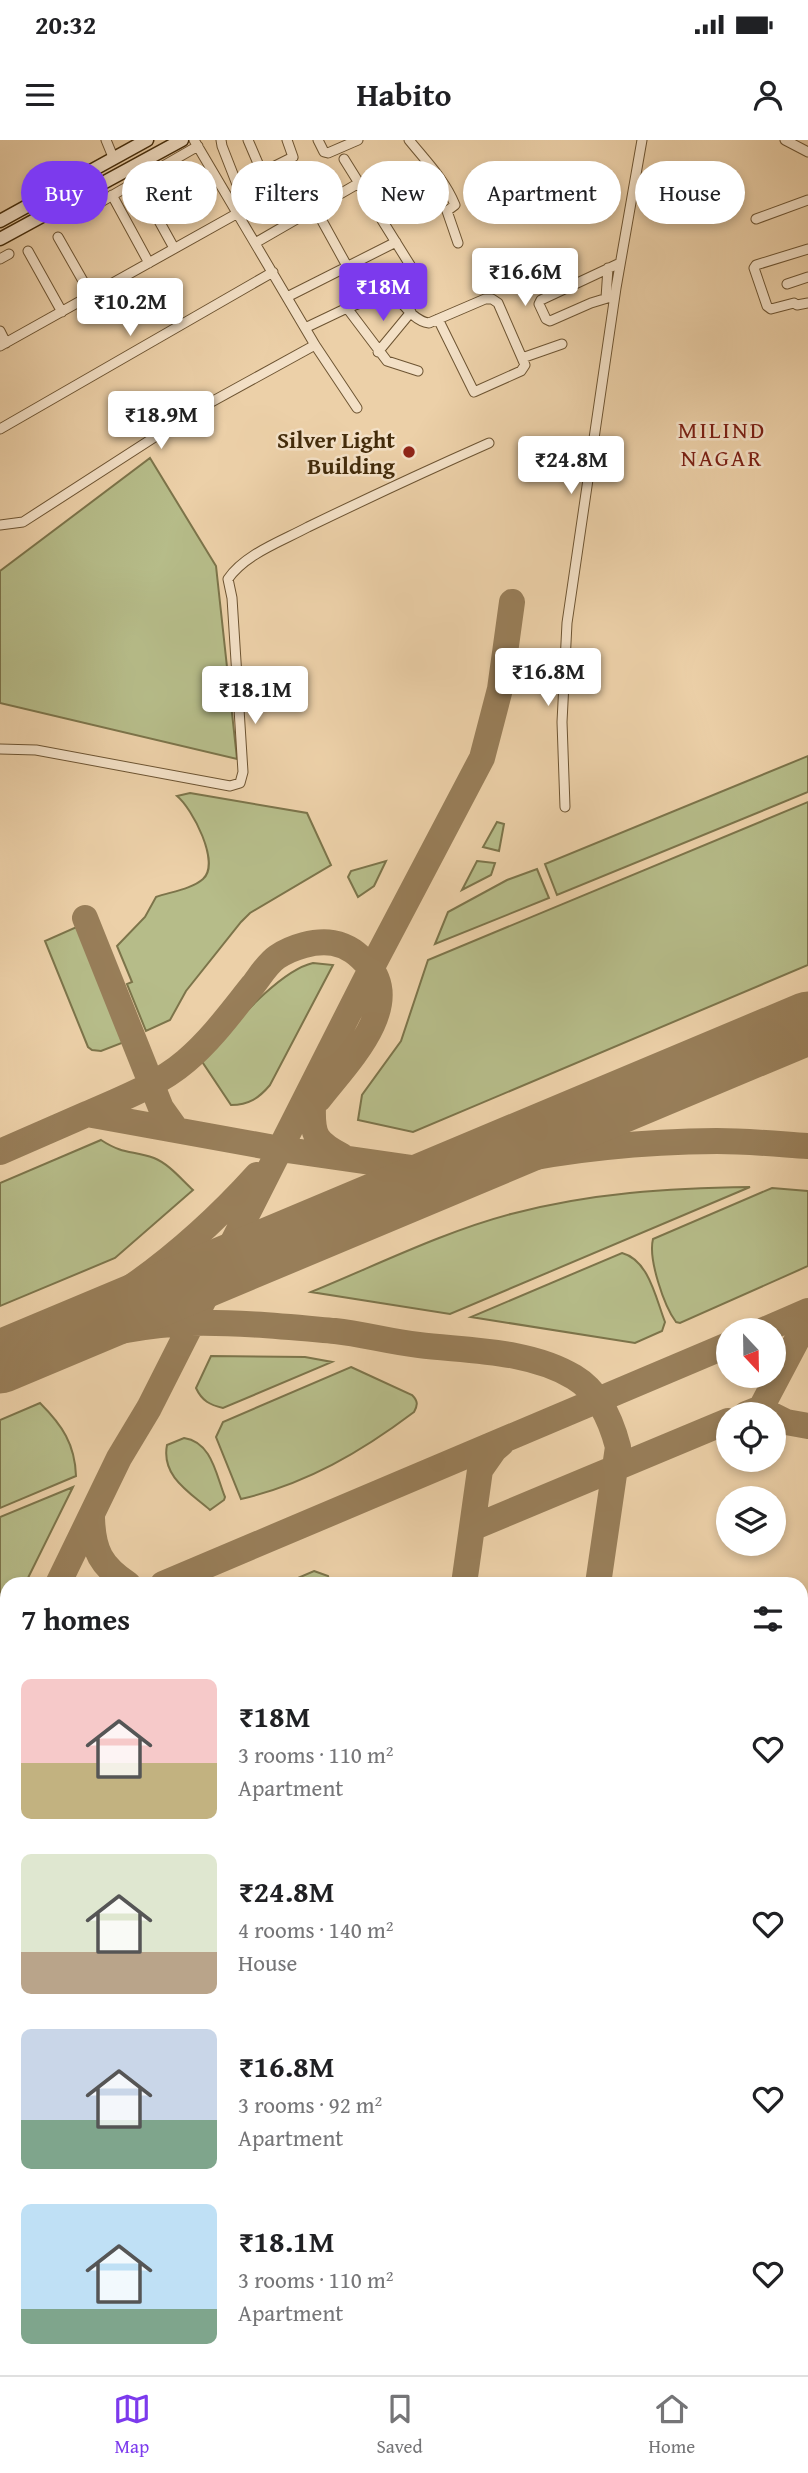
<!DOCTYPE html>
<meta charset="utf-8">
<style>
:root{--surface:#fff;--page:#f6f6f6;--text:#202124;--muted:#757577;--line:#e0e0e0;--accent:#7c3aed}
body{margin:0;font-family:"Gentium Book Plus",serif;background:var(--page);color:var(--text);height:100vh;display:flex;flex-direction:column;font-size:26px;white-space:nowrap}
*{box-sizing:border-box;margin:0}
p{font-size:23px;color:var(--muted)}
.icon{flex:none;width:38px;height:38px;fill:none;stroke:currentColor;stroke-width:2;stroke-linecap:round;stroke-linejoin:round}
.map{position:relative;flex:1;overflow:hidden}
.panel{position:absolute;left:0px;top:1437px;width:808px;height:800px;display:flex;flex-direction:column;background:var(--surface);border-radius:21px 21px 0 0;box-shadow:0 4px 10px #0003}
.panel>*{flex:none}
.guide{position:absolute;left:21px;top:21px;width:766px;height:63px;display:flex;gap:14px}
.needle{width:46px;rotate:158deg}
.fabs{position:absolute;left:716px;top:1178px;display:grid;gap:14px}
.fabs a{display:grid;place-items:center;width:70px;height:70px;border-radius:50%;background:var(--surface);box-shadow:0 4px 10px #0003;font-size:35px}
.price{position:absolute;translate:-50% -60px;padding:0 16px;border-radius:7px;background:#fff;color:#222;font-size:23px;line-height:46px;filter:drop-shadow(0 2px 4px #0008)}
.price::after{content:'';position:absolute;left:50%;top:42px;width:21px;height:16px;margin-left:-10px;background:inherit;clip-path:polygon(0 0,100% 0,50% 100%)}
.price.active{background:var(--accent);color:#fff}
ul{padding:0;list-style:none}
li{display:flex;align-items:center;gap:21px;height:175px;padding:0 21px}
li span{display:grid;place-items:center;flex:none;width:196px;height:140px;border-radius:10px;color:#555}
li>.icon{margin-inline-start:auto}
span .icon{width:84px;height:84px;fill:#fffc;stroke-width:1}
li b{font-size:30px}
h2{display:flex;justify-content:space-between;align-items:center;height:84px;padding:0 21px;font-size:30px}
.pill{padding:0 24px;border-radius:32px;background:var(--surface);box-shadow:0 4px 10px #0003;font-size:24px;line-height:63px}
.pill.active{background:var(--accent);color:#fff}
.status{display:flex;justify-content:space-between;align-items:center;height:49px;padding:0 35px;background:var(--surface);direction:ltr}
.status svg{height:19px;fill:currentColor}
header{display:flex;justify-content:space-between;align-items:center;height:91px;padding:0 21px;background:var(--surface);font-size:32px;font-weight:700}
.dock{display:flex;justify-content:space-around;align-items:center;height:98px;border-top:2px solid var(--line);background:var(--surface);font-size:19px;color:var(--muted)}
.dock a{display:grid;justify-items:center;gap:4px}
.dock .active{color:var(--accent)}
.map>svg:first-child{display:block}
.green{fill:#b6bc89;stroke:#7c744a;stroke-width:2}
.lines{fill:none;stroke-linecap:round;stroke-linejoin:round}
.taxiway{stroke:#987e59;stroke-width:26}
.runway{stroke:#987e59;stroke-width:63}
.minor-casing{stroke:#6d5432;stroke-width:11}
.secondary-casing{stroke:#432b0a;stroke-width:15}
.minor{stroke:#f3e0c6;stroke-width:9}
.secondary{stroke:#f3e0c6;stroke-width:12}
.poi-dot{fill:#8f2418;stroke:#f3e0c6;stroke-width:2.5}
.labels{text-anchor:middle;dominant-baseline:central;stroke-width:5;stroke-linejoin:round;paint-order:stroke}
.poi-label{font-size:23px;font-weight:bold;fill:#432b0a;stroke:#f3e0c6;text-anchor:end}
.neighbourhood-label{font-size:24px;letter-spacing:2px;fill:#7a1f14;stroke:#f3e0c6}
</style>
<div class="status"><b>20:32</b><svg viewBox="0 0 49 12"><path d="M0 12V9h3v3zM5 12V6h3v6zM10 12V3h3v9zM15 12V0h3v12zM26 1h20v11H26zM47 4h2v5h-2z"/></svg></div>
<header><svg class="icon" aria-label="menu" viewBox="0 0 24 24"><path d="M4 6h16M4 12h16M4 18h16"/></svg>Habito<svg class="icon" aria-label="person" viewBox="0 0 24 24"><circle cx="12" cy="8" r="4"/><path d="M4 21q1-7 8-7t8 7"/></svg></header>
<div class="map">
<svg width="808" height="2235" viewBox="0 0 808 2235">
<rect width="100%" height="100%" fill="#ecd0a8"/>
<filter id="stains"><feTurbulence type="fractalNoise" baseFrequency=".00286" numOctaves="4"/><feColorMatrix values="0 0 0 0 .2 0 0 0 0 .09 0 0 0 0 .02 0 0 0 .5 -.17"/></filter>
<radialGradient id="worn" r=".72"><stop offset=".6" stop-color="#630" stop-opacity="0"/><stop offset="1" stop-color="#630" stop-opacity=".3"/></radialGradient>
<path class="green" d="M 150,318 L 216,426 L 237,619 L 0,563 L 0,431 Z
M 808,616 L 808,652 L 557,755 L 545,724 Z
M 190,653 L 307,673 L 331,725 L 250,773 L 241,782 L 186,851 L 170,880 L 146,891 L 127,844 L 132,842 L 117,806 L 145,777 L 156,757 C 170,752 192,749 203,739 C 221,723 192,668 177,656 Z
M 808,662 L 808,825 L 413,992 L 358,980 L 362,955 L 401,901 L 428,820 Z
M 497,682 L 504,684 L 499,711 L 483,707 Z
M 386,721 L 374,746 L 358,757 L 348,737 L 351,731 Z
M 477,721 L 495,723 L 491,735 L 462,750 Z
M 537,729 L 549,758 L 435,804 L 448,772 L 507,740 Z
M 81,785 L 127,901 L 101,911 L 92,910 L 88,907 L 45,801 Z
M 313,823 L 333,825 L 270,945 C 259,958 249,965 231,965 L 201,920 C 227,893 277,831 313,823 Z
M 101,1000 C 124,1015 132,1010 154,1018 C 169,1024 181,1039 193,1050 L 115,1118 L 0,1166 L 0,1043 Z
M 750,1047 L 450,1174 L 311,1152 C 377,1125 443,1092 511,1074 C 590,1053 669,1048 750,1047 Z
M 772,1048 L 808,1051 L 808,1126 L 680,1183 L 676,1182 C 664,1166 648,1119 653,1099 Z
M 622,1113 C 649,1120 656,1159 665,1182 L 662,1191 L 635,1203 L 471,1177 Z
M 211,1216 L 305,1217 L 332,1222 L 223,1268 C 210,1265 202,1261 196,1248 Z
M 351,1227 L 412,1255 C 418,1261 418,1265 414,1272 C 361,1312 306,1344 241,1359 L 216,1297 L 223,1282 Z
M 40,1263 C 62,1285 75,1304 76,1336 L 0,1368 L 0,1280 Z
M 184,1298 C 212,1302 216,1335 225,1357 L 224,1360 L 210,1370 C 189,1352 161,1336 167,1305 Z
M 73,1347 L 25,1444 L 7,1444 L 7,1466 L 0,1469 L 0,1377 Z
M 314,1431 L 328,1436 L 330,1444 L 284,1444 Z
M 0,1823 L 7,1827 L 7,1943 L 0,1940 Z
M 0,2054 L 7,2056 L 7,2106 L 0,2097 Z
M 802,2160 L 808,2163 L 808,2235 L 724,2235 L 711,2230 L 802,2230 Z
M 0,2166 L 7,2169 L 7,2230 L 205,2230 L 219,2235 L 10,2235 L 0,2229 Z
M 228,2230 L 380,2230 L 388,2235 L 242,2235 Z"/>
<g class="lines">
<path class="taxiway" d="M 85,778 L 161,968 L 176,989
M 776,896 L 808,887
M 313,967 C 312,996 316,1002 342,1016
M 87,974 C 121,959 158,945 186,921 C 212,899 232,871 253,845 C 260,836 268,823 277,817 C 292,807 315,800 333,803 C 349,806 358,814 368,825 C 405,867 344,926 319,959
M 0,1012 L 87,974 L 280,1009 L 426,1030 L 442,1031 L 462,1027
M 446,1038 C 533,1012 626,1002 717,1001 C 747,1001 778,1004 808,1006
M 764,1190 L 808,1171
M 45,1209 C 91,1196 142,1184 191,1183 C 238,1182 288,1187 335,1191 C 363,1194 390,1202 419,1205 C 469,1211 529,1210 574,1237 C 599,1252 611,1280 618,1307 L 598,1444
M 3,1221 C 33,1204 64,1189 93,1172 C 153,1136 210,1087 257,1035
M 746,1274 L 761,1268 L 799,1196 L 808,1185
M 774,1276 L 786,1282 L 808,1286
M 92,1378 C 93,1411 101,1426 128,1444
M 472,1388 L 728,1281
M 58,1444 L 119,1318 L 149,1268 L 371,829 L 482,618 L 500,549 L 512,462
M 163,1444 L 728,1205
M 464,1444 L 480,1330 L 494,1310 L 501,1304
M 0,1513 L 7,1510
M 0,1591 L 7,1593
M 0,1982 L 7,1983
M 466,2230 L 473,2235
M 495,2230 L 496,2235
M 520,2235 L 535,2230"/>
<path class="runway" d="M 0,1222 L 808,883
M 0,1999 L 7,2002
M 566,2230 L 579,2235"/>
<defs>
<path id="minor" d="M 106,0 L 113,17
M 194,0 L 315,205 L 357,268
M 221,0 L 222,6 L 238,47
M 248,0 L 260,28 L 265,31 L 293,17 L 287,0
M 318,0 L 324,12 L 328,13 L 358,0
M 409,0 C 426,21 445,40 455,65 L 447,71 L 458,103
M 785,0 L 808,12
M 344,19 L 415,133 L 412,142 L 391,151
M 299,39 L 347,126
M 137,41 L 174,108
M 236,42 L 250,34
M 112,55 L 149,123
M 99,63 L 198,6
M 756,79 L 808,60
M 58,97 L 91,155
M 255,103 L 359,43
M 808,109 L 756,125 L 754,128 L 767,166 L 771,169 L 794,163 L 797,165 L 808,163
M 28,111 L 62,172
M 0,119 L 9,114
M 787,144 L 808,137
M 614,156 L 591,163 L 550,181 L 546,179 L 539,164 L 541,160 L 620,123
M 287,157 L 396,102
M 606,158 L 608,128
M 347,168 L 387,221 L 418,231
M 438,179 L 474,252 L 521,231 L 525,225 L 522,218
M 305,188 L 347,168 L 391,151 C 402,162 413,181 429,183 L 485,159 L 492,159 L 498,163 L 522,218 L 562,204
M 0,191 L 6,203
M 0,206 L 238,73
M 378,212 L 411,172
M 0,289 L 273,132
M 0,385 L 23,382 L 195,271 L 315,205
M 0,609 L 36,610 L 230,646 L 240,643 L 243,632 L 232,458 L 228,439 C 245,414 282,401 308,387 C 368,358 428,330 489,303
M 565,667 L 562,582 L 567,483 L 616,148 L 642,0"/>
<path id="secondary" d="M 0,81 L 147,0
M 0,99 L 182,0"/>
</defs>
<use href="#minor" class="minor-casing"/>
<use href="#secondary" class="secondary-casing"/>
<use href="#minor" class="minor"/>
<use href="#secondary" class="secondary"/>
</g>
<circle class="poi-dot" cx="409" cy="312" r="7"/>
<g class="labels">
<g class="poi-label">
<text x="395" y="299">Silver Light<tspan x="395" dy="26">Building</tspan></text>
</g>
<g class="neighbourhood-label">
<text x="722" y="289">MILIND<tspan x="722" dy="28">NAGAR</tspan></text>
</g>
</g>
<rect width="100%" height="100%" filter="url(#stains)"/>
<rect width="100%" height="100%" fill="url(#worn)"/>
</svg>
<div class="fabs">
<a><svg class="needle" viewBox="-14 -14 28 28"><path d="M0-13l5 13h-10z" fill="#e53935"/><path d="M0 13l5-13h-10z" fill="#757577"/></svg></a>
<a><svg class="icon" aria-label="locate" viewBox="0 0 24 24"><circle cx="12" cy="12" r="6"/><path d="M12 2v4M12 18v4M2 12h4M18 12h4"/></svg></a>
<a><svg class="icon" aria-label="layers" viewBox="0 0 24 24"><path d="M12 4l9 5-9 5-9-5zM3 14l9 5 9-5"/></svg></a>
</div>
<b class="price" style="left:525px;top:168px">₹16.6M</b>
<b class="price active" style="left:383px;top:183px">₹18M</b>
<b class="price" style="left:130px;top:198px">₹10.2M</b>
<b class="price" style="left:161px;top:311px">₹18.9M</b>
<b class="price" style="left:571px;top:356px">₹24.8M</b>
<b class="price" style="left:548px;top:568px">₹16.8M</b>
<b class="price" style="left:255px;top:586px">₹18.1M</b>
<div class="guide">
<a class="pill active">Buy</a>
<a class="pill">Rent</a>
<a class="pill">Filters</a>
<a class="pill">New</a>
<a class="pill">Apartment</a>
<a class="pill">House</a>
</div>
<section class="panel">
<h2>7 homes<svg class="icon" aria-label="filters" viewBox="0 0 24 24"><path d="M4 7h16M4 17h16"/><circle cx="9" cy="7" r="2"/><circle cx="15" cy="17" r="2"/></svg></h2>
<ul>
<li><span style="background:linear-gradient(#f6c9c9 60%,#c2b280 0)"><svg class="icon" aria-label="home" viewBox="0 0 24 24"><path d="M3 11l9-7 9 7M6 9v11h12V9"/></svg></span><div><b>₹18M</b><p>3 rooms · 110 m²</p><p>Apartment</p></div><svg class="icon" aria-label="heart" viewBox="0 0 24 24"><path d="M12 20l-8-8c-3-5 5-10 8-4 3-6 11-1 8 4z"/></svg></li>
<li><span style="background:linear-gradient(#dfe7d0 70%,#b9a48a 0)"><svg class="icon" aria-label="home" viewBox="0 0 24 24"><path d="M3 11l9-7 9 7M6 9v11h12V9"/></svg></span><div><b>₹24.8M</b><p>4 rooms · 140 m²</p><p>House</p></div><svg class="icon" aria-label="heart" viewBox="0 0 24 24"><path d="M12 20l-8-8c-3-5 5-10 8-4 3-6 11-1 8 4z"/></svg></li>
<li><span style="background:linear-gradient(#c9d6e8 65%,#7fa58c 0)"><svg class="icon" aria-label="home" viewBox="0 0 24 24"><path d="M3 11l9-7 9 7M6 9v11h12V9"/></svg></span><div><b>₹16.8M</b><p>3 rooms · 92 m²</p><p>Apartment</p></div><svg class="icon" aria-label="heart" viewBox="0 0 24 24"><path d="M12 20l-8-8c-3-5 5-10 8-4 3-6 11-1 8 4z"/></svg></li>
<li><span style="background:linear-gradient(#bfe0f5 75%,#7fa58c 0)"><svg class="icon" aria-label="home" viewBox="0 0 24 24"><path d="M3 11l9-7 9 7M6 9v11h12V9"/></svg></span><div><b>₹18.1M</b><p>3 rooms · 110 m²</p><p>Apartment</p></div><svg class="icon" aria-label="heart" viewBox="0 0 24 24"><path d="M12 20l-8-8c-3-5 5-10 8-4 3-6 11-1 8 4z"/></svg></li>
</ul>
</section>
</div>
<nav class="dock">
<a class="active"><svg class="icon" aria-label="map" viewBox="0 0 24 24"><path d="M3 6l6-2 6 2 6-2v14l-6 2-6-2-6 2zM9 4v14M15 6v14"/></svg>Map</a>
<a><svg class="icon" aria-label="saved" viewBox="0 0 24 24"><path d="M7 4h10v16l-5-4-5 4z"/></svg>Saved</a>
<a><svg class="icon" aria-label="home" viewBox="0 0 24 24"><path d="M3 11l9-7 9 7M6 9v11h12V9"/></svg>Home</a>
</nav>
